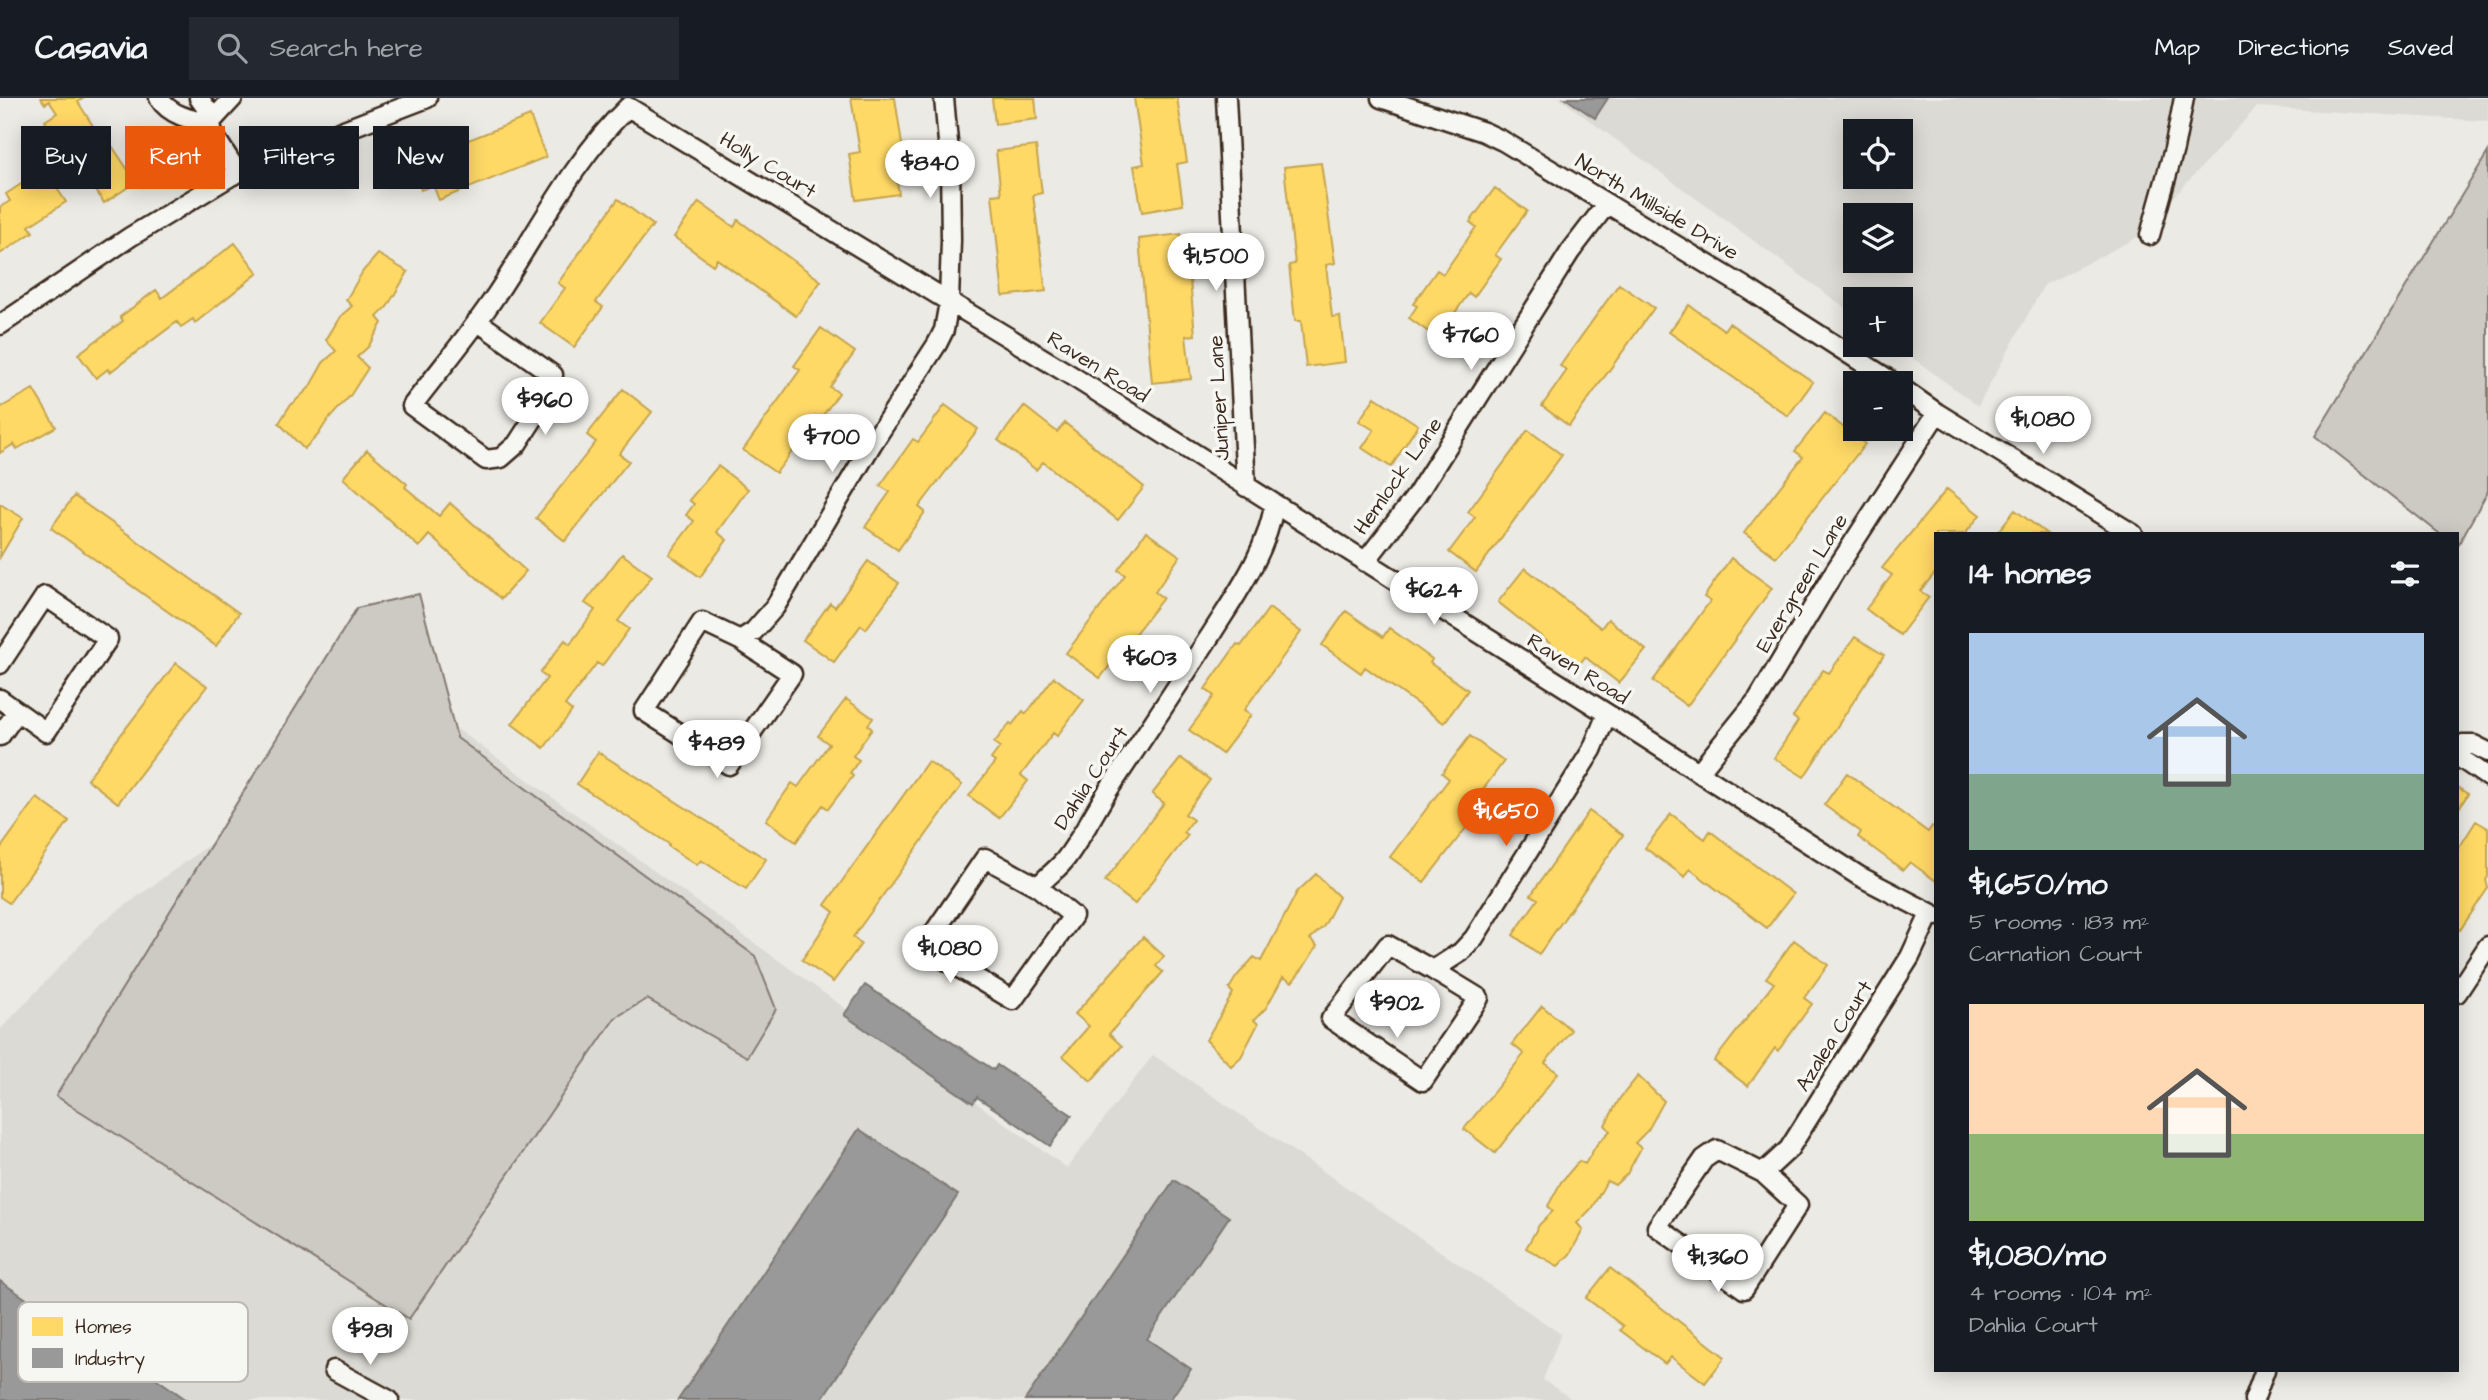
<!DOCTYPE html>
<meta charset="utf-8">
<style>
:root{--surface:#171b24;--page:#242831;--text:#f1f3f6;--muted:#9ea1a6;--line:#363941;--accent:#ea580c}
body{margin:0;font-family:"Architects Daughter",sans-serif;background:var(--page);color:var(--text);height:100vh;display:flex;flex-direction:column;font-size:26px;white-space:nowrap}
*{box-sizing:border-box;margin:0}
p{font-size:23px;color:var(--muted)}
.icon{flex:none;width:38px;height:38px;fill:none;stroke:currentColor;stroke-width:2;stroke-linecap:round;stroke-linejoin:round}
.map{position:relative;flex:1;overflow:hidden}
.panel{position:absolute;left:1934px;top:434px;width:525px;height:840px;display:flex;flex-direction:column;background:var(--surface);border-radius:0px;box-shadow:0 4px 18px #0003}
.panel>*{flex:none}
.hud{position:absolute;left:21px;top:28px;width:665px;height:63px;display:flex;gap:14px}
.fabs{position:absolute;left:1843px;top:21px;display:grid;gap:14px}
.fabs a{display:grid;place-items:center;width:70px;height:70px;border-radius:0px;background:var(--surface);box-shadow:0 4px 18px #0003;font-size:35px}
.price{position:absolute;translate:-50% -60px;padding:0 16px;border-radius:24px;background:#fff;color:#222;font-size:23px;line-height:46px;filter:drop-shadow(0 2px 4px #0008)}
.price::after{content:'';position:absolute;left:50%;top:42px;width:21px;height:16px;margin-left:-10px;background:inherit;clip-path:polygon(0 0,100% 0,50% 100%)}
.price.selected{background:var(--accent);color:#fff}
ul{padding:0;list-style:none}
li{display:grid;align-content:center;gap:14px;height:371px;padding:0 35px}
li span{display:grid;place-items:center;height:217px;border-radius:0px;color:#555}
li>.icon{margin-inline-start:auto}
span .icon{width:126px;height:126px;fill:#fffc;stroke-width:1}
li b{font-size:30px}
h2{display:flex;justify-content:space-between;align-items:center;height:84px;padding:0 35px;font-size:30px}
.tag{padding:0 24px;border-radius:0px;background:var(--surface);box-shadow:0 4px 18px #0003;font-size:24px;line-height:63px}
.tag.selected{background:var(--accent);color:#fff}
header{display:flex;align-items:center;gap:42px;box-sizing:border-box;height:98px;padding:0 35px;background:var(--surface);border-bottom:2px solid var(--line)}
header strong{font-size:33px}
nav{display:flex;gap:38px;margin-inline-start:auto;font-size:24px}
.search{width:490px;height:63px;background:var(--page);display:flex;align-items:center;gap:18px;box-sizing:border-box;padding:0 24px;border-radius:0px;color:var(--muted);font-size:26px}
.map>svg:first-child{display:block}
.built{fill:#dcdad4;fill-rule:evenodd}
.green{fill:#cdcac4;stroke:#847a71;stroke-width:2}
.homes{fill:#ffd966;stroke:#c4a450;stroke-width:2}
.industry{fill:#999;stroke:#7d7874;stroke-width:2}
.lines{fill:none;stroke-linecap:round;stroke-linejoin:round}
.street-casing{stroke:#3b2a1e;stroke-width:23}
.street{stroke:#f6f6f2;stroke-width:18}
.labels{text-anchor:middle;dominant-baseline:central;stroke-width:7;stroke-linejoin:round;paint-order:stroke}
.street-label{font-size:21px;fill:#3b2a1e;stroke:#f6f6f2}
.key{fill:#f6f6f2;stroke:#beb9b2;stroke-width:2}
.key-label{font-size:19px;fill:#3b2a1e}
</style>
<header>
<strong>Casavia</strong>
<div class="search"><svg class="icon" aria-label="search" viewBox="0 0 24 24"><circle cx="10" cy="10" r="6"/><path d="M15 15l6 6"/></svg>Search here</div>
<nav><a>Map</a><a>Directions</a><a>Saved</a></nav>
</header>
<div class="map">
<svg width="2488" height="1302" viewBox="0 0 2488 1302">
<rect width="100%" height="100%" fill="#ebeae5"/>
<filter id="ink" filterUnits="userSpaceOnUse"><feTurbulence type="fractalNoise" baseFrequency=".0143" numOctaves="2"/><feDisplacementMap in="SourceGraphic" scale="14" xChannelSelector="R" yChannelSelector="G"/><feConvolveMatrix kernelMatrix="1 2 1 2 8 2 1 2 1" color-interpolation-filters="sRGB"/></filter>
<g filter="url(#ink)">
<path class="built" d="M 1559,0 L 2488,0 L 2488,23 L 2257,9 L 2136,140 L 2044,187 L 1978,308 L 1895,247 L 1900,247 L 1900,201 L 1855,201 L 1855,217 ZM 1855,33 L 1900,33 L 1900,79 L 1855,79 ZM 1855,117 L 1900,117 L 1900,163 L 1855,163 Z
M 346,551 L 1067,1070 L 1153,957 L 1561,1236 L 1543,1282 L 1573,1302 L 0,1302 L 0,932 L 101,825 L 250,717 Z"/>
<path class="green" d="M 2488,54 L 2488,393 L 2457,449 L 2457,436 L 2440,436 L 2315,338 Z
M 419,496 L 457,640 L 755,858 L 776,911 L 747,959 L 647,901 L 615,920 L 409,1221 L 56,998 L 357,510 Z"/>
<path class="homes" d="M 41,0 L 83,0 L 78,4 L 100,39 L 104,36 L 136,84 L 104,105 L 74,58 L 70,61 L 45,23 L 57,15 L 49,3 L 45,6 Z
M 851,0 L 895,0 L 903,53 L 892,54 L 899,96 L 856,102 L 849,56 L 860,54 Z
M 992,0 L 1035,0 L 1037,21 L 995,26 Z
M 1134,0 L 1177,0 L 1187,64 L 1177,66 L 1183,107 L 1142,114 L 1134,68 L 1144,66 Z
M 530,18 L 546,59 L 439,102 L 433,87 L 421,92 L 405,53 L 461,30 L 466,43 Z
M 1036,48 L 1042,95 L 1033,97 L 1046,193 L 1003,198 L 992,97 L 1001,96 L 996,53 Z
M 1321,65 L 1335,165 L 1326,167 L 1332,219 L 1340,218 L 1345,264 L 1306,269 L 1301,223 L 1295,223 L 1289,167 L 1295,166 L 1284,69 Z
M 44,71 L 66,104 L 29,128 L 33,134 L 0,156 L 0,109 L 10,103 L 6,96 Z
M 1495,90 L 1527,113 L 1495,157 L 1501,161 L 1474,199 L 1469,195 L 1437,240 L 1409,220 L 1417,208 L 1413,206 L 1437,172 L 1443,176 L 1476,129 L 1470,124 Z
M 618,101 L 653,127 L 596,204 L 603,209 L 574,249 L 540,225 L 565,190 L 558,185 Z
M 699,104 L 734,129 L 738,122 L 821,183 L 796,218 L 717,161 L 713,167 L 674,139 Z
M 1181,136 L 1186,182 L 1190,182 L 1195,237 L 1186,238 L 1191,281 L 1152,285 L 1139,141 Z
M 235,145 L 258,175 L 195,225 L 193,221 L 181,229 L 177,224 L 110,274 L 108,271 L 96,280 L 78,256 L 123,223 L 120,219 L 156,192 L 162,200 Z
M 378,156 L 408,174 L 387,209 L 377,219 L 382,225 L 368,249 L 357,259 L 368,270 L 350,298 L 327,323 L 318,337 L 304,351 L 279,325 L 289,309 L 309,290 L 323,265 L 336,253 L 326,242 L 340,219 L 352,208 L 346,202 L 363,173 Z
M 1619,186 L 1654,210 L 1569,328 L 1542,308 L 1567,272 L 1560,268 Z
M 1689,207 L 1724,232 L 1729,225 L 1813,284 L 1788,318 L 1669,234 Z
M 821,230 L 855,254 L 830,289 L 839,295 L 806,341 L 803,339 L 776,375 L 743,352 L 800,272 L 794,268 Z
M 33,291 L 56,329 L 17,351 L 14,346 L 0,355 L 0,310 Z
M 623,291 L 652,314 L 619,356 L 629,363 L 565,443 L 536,420 L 596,344 L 587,337 Z
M 1375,299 L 1418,327 L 1391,369 L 1362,350 L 1374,332 L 1359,323 Z
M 945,307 L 978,331 L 919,409 L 925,414 L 898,452 L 865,429 L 890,394 L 880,388 L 913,341 L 918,344 Z
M 1024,308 L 1057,334 L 1065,325 L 1144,389 L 1118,422 L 1043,364 L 1036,372 L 998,342 Z
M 1825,315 L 1865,346 L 1776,459 L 1744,435 L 1803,359 L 1795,353 Z
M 1528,332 L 1562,357 L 1476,474 L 1449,454 L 1475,419 L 1468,414 Z
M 367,352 L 407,386 L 405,389 L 439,418 L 450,405 L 526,473 L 501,501 L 429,437 L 419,449 L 343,380 Z
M 718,368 L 748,391 L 717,434 L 727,442 L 700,479 L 669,456 L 694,423 L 686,417 L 694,406 L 689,402 Z
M 1947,391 L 1980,417 L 1965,436 L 1936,436 L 1936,474 L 1920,493 L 1929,499 L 1900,537 L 1866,511 L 1892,477 L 1882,470 Z
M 74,398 L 239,515 L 216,548 L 51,430 Z
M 0,406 L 23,420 L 0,459 Z
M 2015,412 L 2047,436 L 1996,436 Z
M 1146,434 L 1180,458 L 1155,494 L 1163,500 L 1100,580 L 1066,555 L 1125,477 L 1118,472 Z
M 622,456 L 652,478 L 618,523 L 629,531 L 602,568 L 597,565 L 565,607 L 572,613 L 544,650 L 512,626 L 547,580 L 540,575 L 565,542 L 570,546 L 595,512 L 585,505 Z
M 1731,460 L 1772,490 L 1687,608 L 1653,583 L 1710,503 L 1704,499 Z
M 868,463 L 899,485 L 866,531 L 861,527 L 834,564 L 803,542 L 830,505 L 835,509 Z
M 1525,470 L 1601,530 L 1608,521 L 1646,552 L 1619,585 L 1585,559 L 1578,568 L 1498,504 Z
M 1269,510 L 1301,534 L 1244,612 L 1251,617 L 1222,656 L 1189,632 L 1214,598 L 1205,591 L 1237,546 L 1241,548 Z
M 1346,513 L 1383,539 L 1389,530 L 1432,561 L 1430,565 L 1468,592 L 1444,625 L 1365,569 L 1361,575 L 1322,547 Z
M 1855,539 L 1884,557 L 1804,679 L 1774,660 L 1798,623 L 1793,619 L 1823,572 L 1829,575 Z
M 176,565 L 207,588 L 118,705 L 87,681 Z
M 1054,579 L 1084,602 L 1057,638 L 1053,635 L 1021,677 L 1028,683 L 999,720 L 969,698 L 995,664 L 991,661 L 1000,649 L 994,645 L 1010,625 L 1012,627 L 1023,613 L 1026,616 Z
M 846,601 L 873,620 L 868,627 L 872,631 L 853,658 L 859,662 L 850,675 L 853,678 L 828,711 L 823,707 L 796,744 L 766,722 L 792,685 L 798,689 L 829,646 L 818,638 Z
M 1470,638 L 1504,663 L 1479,697 L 1487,703 L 1424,784 L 1390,759 L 1449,681 L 1442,675 Z
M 598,654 L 766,761 L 746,791 L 701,762 L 697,767 L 668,748 L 669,746 L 577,686 Z
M 1181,660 L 1210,682 L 1185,716 L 1193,722 L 1184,734 L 1188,737 L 1135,806 L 1105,783 L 1164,705 L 1152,696 Z
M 928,663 L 962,687 L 853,839 L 861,846 L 833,884 L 802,862 L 834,814 L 825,807 Z
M 1847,675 L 1928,734 L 1932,728 L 1936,730 L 1936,783 L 1910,764 L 1903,772 L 1858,739 L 1861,734 L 1824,707 Z
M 2457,689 L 2468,696 L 2457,713 Z
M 37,700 L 69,723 L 9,805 L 0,799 L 0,751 Z
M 1589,713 L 1623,737 L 1539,856 L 1513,837 L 1538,801 L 1531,797 Z
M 1671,716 L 1705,741 L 1710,733 L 1793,796 L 1767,830 L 1690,771 L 1685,779 L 1645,750 Z
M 2476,723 L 2488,730 L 2488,779 L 2486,782 L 2488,790 L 2460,832 L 2457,830 L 2457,753 Z
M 1316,776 L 1339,799 L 1324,828 L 1310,841 L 1317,848 L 1304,869 L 1292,884 L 1283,879 L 1266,910 L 1254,922 L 1258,926 L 1241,959 L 1231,968 L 1206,942 L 1233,895 L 1229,891 L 1236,879 L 1254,859 L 1261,863 L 1297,794 Z
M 1143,839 L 1164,858 L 1156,868 L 1163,874 L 1109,936 L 1122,948 L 1091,983 L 1063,958 L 1089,928 L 1075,916 Z
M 1794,842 L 1828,867 L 1804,900 L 1812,906 L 1778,953 L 1775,950 L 1748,988 L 1714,963 L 1774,885 L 1766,880 Z
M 1542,908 L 1571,932 L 1545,965 L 1558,975 L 1495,1055 L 1464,1031 L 1524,956 L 1512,946 Z
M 1638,978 L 1664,1003 L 1648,1032 L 1635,1045 L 1641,1050 L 1627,1076 L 1615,1087 L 1607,1083 L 1591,1111 L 1577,1125 L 1583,1132 L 1570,1156 L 1558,1168 L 1526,1150 L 1539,1127 L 1553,1113 L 1548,1108 L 1561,1084 L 1579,1063 L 1585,1066 L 1597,1046 L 1610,1033 L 1605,1027 L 1620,1000 Z
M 1610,1170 L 1725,1259 L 1705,1285 L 1671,1259 L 1665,1266 L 1620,1232 L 1623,1228 L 1586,1200 Z"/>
<path class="industry" d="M 1565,0 L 1608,0 L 1595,20 Z
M 865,887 L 994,972 L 997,967 L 1072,1017 L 1050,1048 L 977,999 L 973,1005 L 844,917 Z
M 859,1031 L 958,1097 L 821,1302 L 678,1302 Z
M 1174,1082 L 1229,1119 L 1147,1241 L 1191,1271 L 1170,1302 L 1025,1302 Z
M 0,1183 L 102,1252 L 112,1237 L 127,1247 L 121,1256 L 187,1302 L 0,1302 Z"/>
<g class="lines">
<defs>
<path id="street" d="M 159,0 C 169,17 191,22 210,25 L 233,0
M 199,0 L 209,14 L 213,36 L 238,75
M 1226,0 L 1246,389
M 1381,0 L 1484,34 L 1503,43 L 1745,189 L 1894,285
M 2150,137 L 2174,51 L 2184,0
M 477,223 L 553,277 L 550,295 L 517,346 L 501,360 L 486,362 L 412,308 C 440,271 471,235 496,197 C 538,134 573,62 628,9 L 1072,278 L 1644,639 L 1859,778 L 1936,818
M 0,227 L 130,139 L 231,78 L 266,62 L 427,0
M 1900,289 L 1937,315 L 2133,436
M 1365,464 L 1416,398 L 1570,154 L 1606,107
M 740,542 L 792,576 L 729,667 L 644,613 L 702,524 L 740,542 L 754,533 L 775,509 L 872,346 L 937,246 L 944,232 L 949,204 L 951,142 L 950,66 L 944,0
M 0,566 L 45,498 L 108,541 L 46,634 L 0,601
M 0,638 L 17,614
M 2457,646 L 2463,662 L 2488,679
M 2458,647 L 2474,647 L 2488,654
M 1699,674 L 1758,601 L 1835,473 L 1937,315
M 985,760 L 1038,789 L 1073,818 L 1013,902 L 924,849 Z
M 1038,789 C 1047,777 1059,771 1067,759 C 1083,737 1095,713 1109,691 C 1144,639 1178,587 1212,535 C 1237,495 1267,454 1274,407
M 1433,872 L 1479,900 L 1423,983 L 1331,921 L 1388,847 L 1433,872 L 1461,854 L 1474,840 L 1592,652 L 1607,616
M 2457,895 L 2488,848
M 1763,1075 L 1798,1107 L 1744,1191 L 1657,1129 L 1704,1061 L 1717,1052 L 1763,1075 L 1789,1051 L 1910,859 L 1930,816
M 334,1272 L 389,1302
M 2254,1302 L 2265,1272"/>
</defs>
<use href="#street" class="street-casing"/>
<use href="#street" class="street"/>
</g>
</g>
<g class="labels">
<g class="street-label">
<text transform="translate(768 67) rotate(31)">Holly Court</text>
<text transform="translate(1657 109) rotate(31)">North Millside Drive</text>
<text transform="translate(1098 269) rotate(32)">Raven Road</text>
<text transform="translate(1219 300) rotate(-93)">Juniper Lane</text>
<text transform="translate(1398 378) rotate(-55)">Hemlock Lane</text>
<text transform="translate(1802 485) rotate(-59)">Evergreen Lane</text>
<text transform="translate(1578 571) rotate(32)">Raven Road</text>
<text transform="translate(1091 680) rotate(-57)">Dahlia Court</text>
<text transform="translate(1834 938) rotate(-58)">Azalea Court</text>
</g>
</g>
<rect x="18" y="1204" width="230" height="80" rx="10" class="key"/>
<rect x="32" y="1219" width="31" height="19" fill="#ffd966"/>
<rect x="32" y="1250" width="31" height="20" fill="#999"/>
<g class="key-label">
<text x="75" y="1235">Homes</text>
<text x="75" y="1267">Industry</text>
</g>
</svg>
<div class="fabs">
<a><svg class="icon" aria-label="locate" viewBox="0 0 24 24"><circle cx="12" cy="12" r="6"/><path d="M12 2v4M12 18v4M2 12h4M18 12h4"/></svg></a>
<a><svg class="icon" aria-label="layers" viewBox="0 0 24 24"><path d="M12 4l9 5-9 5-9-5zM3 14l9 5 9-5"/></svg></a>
<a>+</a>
<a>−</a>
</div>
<b class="price" style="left:930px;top:102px">$840</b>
<b class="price" style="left:1216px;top:195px">$1,500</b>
<b class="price" style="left:1471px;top:274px">$760</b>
<b class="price" style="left:545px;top:339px">$960</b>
<b class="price" style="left:2043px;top:358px">$1,080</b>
<b class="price" style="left:832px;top:376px">$700</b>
<b class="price" style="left:1434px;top:529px">$624</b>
<b class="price" style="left:1150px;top:597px">$603</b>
<b class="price" style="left:717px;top:682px">$489</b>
<b class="price selected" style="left:1506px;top:750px">$1,650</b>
<b class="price" style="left:950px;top:887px">$1,080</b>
<b class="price" style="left:1397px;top:942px">$902</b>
<b class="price" style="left:1718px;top:1196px">$1,360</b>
<b class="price" style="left:370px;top:1269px">$981</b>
<div class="hud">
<a class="tag">Buy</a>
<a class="tag selected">Rent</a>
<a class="tag">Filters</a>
<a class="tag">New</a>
</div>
<section class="panel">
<h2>14 homes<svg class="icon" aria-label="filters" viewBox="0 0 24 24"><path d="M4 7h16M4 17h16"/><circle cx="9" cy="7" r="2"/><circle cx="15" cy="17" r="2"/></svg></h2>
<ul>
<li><span style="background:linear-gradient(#a9c7e8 65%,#7fa58c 0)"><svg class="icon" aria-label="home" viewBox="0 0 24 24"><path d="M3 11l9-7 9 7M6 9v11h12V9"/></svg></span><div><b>$1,650/mo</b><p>5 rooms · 183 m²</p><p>Carnation Court</p></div></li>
<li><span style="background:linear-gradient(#ffd9b3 60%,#8fb573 0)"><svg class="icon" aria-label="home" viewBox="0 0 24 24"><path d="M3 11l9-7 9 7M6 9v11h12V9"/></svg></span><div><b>$1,080/mo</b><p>4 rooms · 104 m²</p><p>Dahlia Court</p></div></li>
</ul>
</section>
</div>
